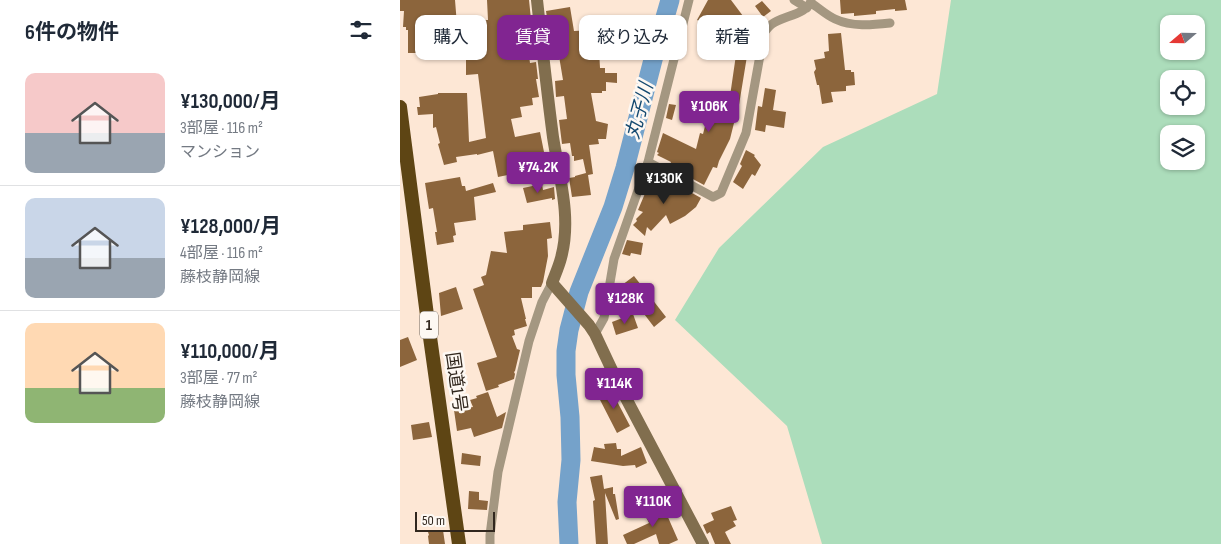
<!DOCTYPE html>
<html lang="ja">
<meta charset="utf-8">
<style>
:root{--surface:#fff;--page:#f2f2f3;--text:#1f2937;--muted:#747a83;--line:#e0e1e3;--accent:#812591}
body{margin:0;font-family:"Sofia Sans Condensed","Noto Sans JP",sans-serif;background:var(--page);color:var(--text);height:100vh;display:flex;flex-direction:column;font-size:19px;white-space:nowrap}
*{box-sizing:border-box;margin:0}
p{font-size:16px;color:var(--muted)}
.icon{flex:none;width:28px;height:28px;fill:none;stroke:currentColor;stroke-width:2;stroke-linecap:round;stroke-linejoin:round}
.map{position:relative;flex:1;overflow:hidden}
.drawer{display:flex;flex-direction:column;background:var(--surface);width:400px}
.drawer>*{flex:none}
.hud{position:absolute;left:15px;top:15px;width:475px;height:45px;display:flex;gap:10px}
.needle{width:32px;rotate:250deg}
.tools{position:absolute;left:760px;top:15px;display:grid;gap:10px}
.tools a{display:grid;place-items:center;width:45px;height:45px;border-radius:10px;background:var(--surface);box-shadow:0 1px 4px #0004;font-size:25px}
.scale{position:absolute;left:15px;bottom:12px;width:80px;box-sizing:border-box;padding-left:5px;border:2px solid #31271e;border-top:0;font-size:14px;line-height:18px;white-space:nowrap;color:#31271e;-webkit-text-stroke:4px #fdf8f3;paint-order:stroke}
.price{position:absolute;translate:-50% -42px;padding:0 11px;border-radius:5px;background:var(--accent);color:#fff;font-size:16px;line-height:32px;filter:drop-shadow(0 1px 2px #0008)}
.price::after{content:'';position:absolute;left:50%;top:30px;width:15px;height:11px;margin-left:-8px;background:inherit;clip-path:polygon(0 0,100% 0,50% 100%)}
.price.selected{background:#222;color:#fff}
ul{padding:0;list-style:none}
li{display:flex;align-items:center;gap:15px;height:125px;padding:0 25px}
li+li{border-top:1px solid var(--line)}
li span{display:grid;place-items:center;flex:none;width:140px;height:100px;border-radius:10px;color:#555}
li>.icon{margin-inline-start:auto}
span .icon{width:60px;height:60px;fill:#fffc;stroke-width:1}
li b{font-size:21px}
h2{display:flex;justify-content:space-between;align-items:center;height:60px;padding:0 25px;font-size:21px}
.pill{padding:0 18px;border-radius:10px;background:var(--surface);box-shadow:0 1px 4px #0004;font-size:18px;line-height:45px}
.pill.selected{background:var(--accent);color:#fff}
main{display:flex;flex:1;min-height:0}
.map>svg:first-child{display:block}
.green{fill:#acddbb;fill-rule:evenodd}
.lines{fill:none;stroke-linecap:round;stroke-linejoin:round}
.river{stroke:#75a2ca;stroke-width:19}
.building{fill:#8c653c}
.minor{stroke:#a49781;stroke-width:9}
.secondary{stroke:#816e4e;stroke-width:12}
.trunk{stroke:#5e4514;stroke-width:14}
.labels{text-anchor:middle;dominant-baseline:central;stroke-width:5;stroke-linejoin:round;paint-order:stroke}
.shield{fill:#fdf8f3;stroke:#6e665e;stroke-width:1}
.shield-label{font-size:16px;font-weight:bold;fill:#31271e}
.street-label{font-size:18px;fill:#31271e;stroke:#fdf8f3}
.water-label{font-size:19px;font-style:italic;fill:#144970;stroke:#fdf8f3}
</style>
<main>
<section class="drawer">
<h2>6件の物件<svg class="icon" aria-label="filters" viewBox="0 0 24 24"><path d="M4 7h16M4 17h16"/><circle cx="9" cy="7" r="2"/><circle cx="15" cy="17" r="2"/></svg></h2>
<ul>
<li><span style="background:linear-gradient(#f6c9c9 60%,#9aa5b1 0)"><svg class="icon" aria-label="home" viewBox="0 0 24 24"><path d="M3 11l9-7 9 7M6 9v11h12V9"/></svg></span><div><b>¥130,000/月</b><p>3部屋 · 116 m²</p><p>マンション</p></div></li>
<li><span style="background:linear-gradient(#c9d6e8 60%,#9aa5b1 0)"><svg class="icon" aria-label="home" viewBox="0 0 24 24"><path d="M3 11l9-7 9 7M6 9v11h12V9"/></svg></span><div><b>¥128,000/月</b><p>4部屋 · 116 m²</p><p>藤枝静岡線</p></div></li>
<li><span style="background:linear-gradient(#ffd9b3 65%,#8fb573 0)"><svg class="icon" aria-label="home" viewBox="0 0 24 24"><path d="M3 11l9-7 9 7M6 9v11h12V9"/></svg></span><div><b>¥110,000/月</b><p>3部屋 · 77 m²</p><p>藤枝静岡線</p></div></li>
</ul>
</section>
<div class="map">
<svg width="821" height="544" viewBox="0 0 821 544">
<rect width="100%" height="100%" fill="#fde7d5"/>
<path class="green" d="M 551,0 L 821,0 L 821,544 L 422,544 L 387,426 L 275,320 L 319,248 L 423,147 L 537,94 ZM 769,24 L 796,24 L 796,51 L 769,51 ZM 769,79 L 796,79 L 796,106 L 769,106 ZM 769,134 L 796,134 L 796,161 L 769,161 Z"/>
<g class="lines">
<path class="river" d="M 169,544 L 167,502 L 171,460 L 170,417 L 166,375 L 166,351 L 169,330 L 179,292 L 213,207 L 225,168 L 255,52 L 270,0"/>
</g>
<path class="building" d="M 0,0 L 55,0 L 57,25 L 27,26 L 26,42 L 63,45 L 62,21 L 88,20 L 87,0 L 129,0 L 132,29 L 127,30 L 129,42 L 127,43 L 130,63 L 136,62 L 138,79 L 136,79 L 139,97 L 132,98 L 133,105 L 120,107 L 122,117 L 111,119 L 115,137 L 140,132 L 147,167 L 98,177 L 93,151 L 77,155 L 77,154 L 56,157 L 57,162 L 44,165 L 38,144 L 40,143 L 36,127 L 33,128 L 33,114 L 18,115 L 17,107 L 20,107 L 19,97 L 38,94 L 38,93 L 67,93 L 69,142 L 86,138 L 78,74 L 66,75 L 66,57 L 30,55 L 30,53 L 8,53 L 8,30 L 6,30 L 6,27 L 3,27 L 4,11 L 0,11 Z
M 308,0 L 331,0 L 349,24 L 347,26 L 351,30 L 339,39 L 323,18 L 311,23 L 310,26 L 297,20 Z
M 440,0 L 505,0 L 507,10 L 495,11 L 495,9 L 476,11 L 476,14 L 454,16 L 454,13 L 441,14 Z
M 362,1 L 371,11 L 363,17 L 355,6 Z
M 170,7 L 174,31 L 218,29 L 218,45 L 204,45 L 204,50 L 199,50 L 200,68 L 205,68 L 205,73 L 217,73 L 217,83 L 206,82 L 206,91 L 202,91 L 202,93 L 191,93 L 196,121 L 208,124 L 206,139 L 198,139 L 199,144 L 189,145 L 193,174 L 188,175 L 191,195 L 172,197 L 169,178 L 175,177 L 175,176 L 186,173 L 183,159 L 174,161 L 174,156 L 172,156 L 170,143 L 162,144 L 159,120 L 167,119 L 164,96 L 156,97 L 155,81 L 163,80 L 159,56 L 153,57 L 146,11 Z
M 441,33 L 445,70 L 451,70 L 451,72 L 454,72 L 455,85 L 446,86 L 446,91 L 431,92 L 433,102 L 422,104 L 419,85 L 417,85 L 414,72 L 416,69 L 414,60 L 425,58 L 424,52 L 429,51 L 428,34 Z
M 337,48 L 348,50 L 338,111 L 337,111 L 330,139 L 319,161 L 317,168 L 313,167 L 304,185 L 291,178 L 292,176 L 270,165 L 271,162 L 257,155 L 259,153 L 257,152 L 263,133 L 296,149 L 300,133 L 303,134 L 306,122 L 309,123 L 312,108 L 317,109 L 320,94 L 330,96 Z
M 365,88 L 376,90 L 373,110 L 386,112 L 384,128 L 366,125 L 365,132 L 355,130 L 358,106 L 362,107 Z
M 269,104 L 276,105 L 272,120 L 266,118 Z
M 346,150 L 355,155 L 354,156 L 361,165 L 355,176 L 352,174 L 343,189 L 333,182 L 342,166 L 340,164 Z
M 60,177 L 62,186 L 65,186 L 66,191 L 93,183 L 96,192 L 74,197 L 76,220 L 54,223 L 56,235 L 53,236 L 54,242 L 37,245 L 35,232 L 37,232 L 33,208 L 29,209 L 25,183 Z
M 252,177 L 269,183 L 269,185 L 284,191 L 285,189 L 301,198 L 296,207 L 285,216 L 270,224 L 266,215 L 251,231 L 247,227 L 245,236 L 233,225 L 237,221 L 236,219 L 243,212 L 238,210 Z
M 142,184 L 143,190 L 154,187 L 155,199 L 152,200 L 152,198 L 127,203 L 123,188 Z
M 150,222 L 152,238 L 147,239 L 148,256 L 143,282 L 141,287 L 132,287 L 132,298 L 121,298 L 126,319 L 125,319 L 127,326 L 114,330 L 115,335 L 112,336 L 117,349 L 120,350 L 115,371 L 114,372 L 115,374 L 114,379 L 98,385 L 99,387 L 86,391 L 77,363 L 97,357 L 73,289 L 84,285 L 81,277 L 86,275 L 91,251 L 107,253 L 104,232 L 123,230 L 123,225 Z
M 227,240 L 243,243 L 241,255 L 231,253 L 230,256 L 222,254 Z
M 234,276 L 266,317 L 254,327 L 222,285 Z
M 56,287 L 63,309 L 41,316 L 39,293 Z
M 233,314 L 238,328 L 216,335 L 212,322 Z
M 8,337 L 17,360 L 0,367 L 0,340 Z
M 210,388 L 230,426 L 217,433 L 197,394 Z
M 88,392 L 97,417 L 106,412 L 102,428 L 74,437 L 71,428 L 57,431 L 54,410 L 73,407 L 70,400 L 77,398 L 76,396 Z
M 29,422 L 32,437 L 13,440 L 11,425 Z
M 216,443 L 217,449 L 221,449 L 221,456 L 241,447 L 247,463 L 236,468 L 235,465 L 223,466 L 191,461 L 194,447 L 205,449 L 204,444 Z
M 62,453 L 81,456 L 80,466 L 61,464 Z
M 202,475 L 204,489 L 213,487 L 213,494 L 215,494 L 219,519 L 216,520 L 205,493 L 208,544 L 196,544 L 193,501 L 195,500 L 190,477 Z
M 69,491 L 79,492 L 79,500 L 88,501 L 87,510 L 68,509 Z
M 257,502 L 263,517 L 267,515 L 278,540 L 269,544 L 259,544 L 256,534 L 234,544 L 227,544 L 223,535 L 249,523 L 246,517 L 249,516 L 246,507 Z
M 331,506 L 337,520 L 333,521 L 336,526 L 325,532 L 331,544 L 315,544 L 310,532 L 307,534 L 303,525 L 314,520 L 311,513 Z
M 43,530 L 45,544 L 29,544 L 28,536 L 29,535 L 28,532 Z"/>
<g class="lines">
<path class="minor" d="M 394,0 L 407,8
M 411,3 C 419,8 426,15 435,19 C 452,27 472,25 490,23
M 248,162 L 313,197 L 321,193 L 346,133 L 364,33 C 366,30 369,26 372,24 C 382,16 409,14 411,0
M 195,334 L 204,318 L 214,259 L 248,162 L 289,0
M 90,544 L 90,535 L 98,472 L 129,341 L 142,302 L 152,283"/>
<path class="secondary" d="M 137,0 C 142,46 147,91 153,137 C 159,176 172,218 161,258 C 159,266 155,275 152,283 L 189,325 L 195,334 L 219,385 L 303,544"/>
<path class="trunk" d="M 0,107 L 28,323 L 59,544"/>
</g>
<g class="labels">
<rect class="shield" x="20" y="311.5" width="18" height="27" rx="4"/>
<g class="shield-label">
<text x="29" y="325">1</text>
</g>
<g class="street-label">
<text transform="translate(56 382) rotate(82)">国道1号</text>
</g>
<g class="water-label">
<text transform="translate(240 111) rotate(-75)">丸子川</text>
</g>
</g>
</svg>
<div class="tools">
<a><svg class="needle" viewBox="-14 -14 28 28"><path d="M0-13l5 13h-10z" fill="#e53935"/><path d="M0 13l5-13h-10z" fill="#747a83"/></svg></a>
<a><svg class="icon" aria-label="locate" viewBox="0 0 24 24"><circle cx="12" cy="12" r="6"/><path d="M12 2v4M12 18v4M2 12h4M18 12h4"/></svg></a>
<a><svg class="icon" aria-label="layers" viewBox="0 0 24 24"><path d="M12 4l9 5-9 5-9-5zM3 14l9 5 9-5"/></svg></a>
</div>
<div class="scale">50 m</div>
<b class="price" style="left:309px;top:133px">¥106K</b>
<b class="price" style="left:138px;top:194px">¥74.2K</b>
<b class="price selected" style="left:264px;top:205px">¥130K</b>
<b class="price" style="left:225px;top:325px">¥128K</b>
<b class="price" style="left:214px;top:410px">¥114K</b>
<b class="price" style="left:253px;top:528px">¥110K</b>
<div class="hud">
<a class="pill">購入</a>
<a class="pill selected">賃貸</a>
<a class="pill">絞り込み</a>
<a class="pill">新着</a>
</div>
</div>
</main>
